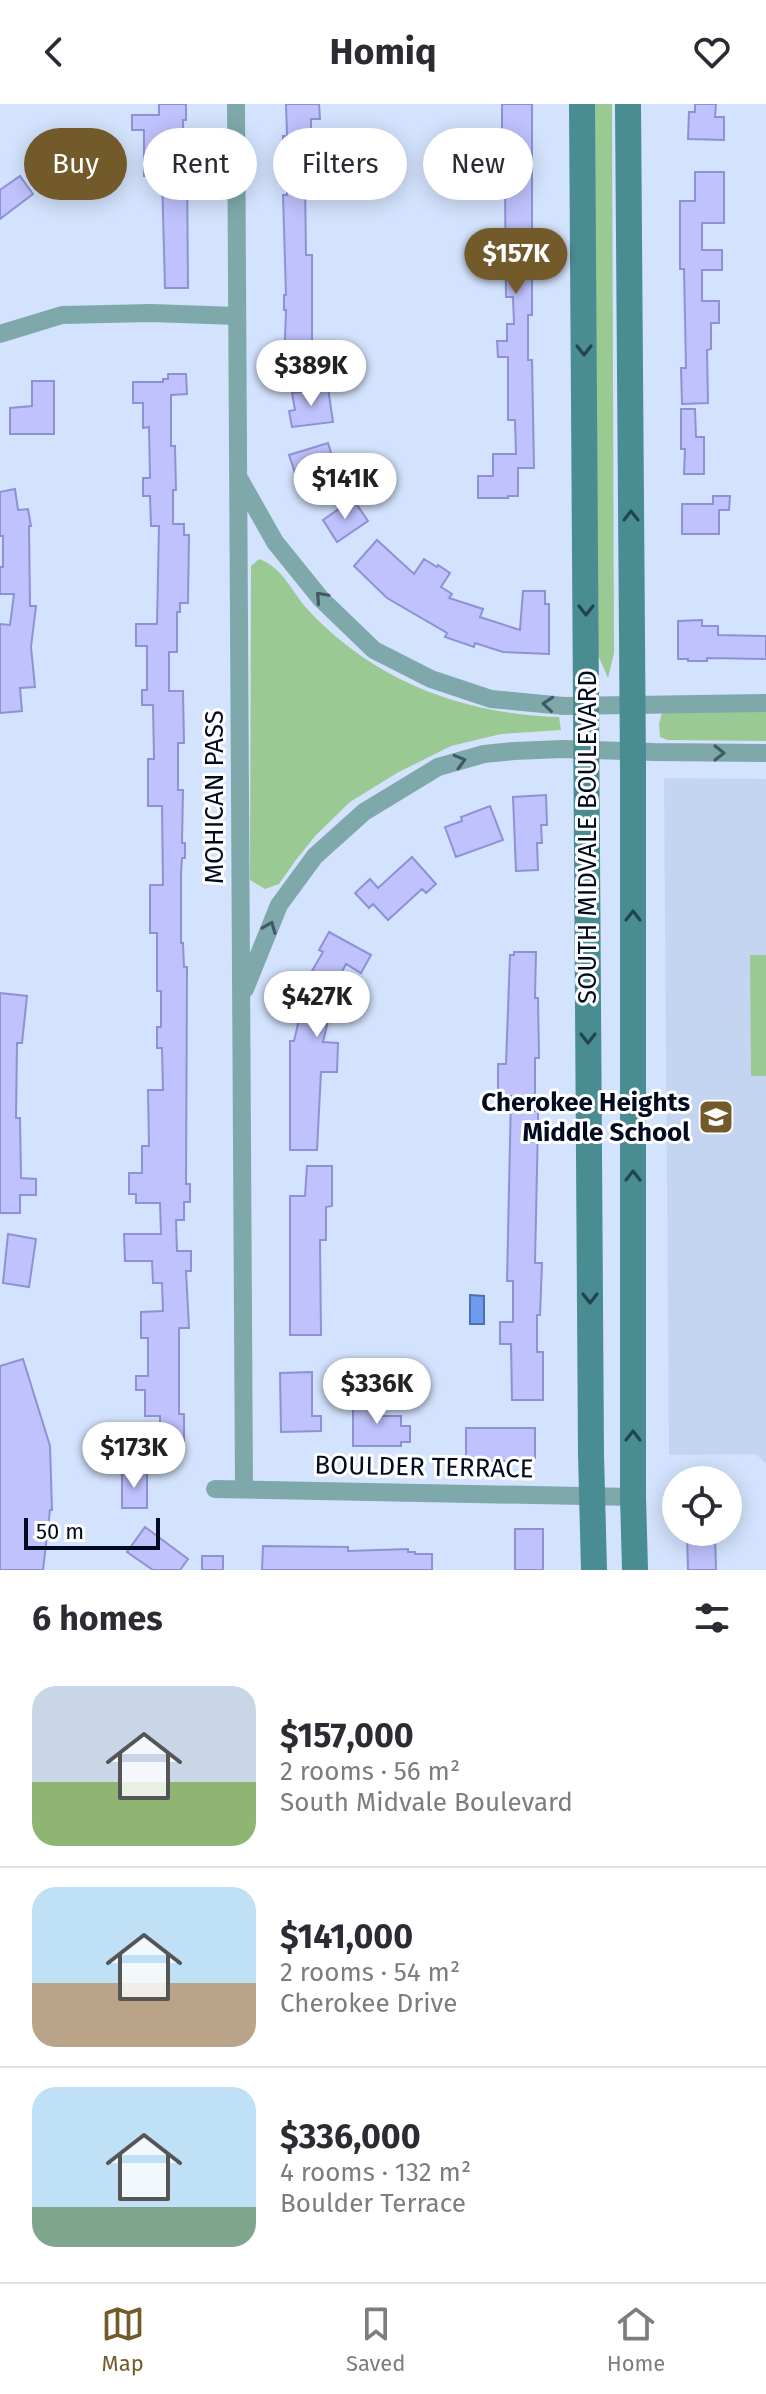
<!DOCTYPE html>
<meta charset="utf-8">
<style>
:root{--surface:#fff;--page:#f2f2f3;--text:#2b2b33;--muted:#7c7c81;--line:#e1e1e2;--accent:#735a2b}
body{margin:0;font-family:"Fira Sans",sans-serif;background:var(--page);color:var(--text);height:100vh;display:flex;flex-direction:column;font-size:30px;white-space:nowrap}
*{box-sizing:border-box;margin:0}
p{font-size:26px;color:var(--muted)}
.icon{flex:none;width:44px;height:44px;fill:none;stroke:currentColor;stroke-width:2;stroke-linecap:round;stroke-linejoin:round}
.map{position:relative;height:1466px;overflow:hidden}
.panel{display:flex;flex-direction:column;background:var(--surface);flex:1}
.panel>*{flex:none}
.top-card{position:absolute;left:24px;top:24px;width:718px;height:72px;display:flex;gap:16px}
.tools{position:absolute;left:662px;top:1362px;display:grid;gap:16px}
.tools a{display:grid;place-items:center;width:80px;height:80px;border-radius:50%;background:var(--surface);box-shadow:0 4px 20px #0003;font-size:40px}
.scale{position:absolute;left:24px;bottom:20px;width:136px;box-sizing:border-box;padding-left:8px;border:4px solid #020b21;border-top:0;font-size:22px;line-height:28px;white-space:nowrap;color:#020b21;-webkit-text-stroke:6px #fff;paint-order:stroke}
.price{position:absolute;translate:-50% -68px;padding:0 18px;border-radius:28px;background:#fff;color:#222;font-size:26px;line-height:52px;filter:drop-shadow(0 2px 4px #0008)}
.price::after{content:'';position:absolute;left:50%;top:48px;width:24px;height:18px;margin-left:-12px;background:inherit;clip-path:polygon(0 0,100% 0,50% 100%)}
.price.active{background:var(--accent);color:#fff}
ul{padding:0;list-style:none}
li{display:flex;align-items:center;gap:24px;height:200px;padding:0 32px}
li+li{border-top:2px solid var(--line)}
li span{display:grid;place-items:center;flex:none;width:224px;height:160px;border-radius:24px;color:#555}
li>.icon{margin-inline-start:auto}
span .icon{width:96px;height:96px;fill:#fffc;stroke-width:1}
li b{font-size:34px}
h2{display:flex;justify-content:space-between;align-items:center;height:96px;padding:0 32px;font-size:34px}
.pill{padding:0 28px;border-radius:36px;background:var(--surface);box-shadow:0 4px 20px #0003;font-size:28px;line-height:72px}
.pill.active{background:var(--accent);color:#fff}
header{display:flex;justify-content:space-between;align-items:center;height:104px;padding:0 32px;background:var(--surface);font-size:36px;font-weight:700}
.dock{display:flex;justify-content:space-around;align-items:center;height:112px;border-top:2px solid var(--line);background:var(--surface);font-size:22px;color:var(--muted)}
.dock a{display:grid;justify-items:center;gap:4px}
.dock .active{color:var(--accent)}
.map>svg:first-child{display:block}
.built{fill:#c4d5f2}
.green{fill:#9ac994}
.water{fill:#6c9bef;stroke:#4c70b1;stroke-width:2}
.building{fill:#bfc2fc;stroke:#8e91d5;stroke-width:2}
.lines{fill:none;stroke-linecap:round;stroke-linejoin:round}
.street{stroke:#7fa8ab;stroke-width:18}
.secondary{stroke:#498c91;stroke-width:26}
.oneway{stroke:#224553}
.oneway2{stroke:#405a66}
.labels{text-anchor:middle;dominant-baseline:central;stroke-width:6;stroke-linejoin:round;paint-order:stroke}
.street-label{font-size:26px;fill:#020b21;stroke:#fff}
.poi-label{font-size:26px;font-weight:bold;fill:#020b21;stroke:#fff;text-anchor:end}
</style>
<header><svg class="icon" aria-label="back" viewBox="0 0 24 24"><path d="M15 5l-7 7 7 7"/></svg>Homiq<svg class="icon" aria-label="heart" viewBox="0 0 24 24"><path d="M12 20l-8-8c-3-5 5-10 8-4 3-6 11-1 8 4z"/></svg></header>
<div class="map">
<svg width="766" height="1466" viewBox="0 0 766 1466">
<rect width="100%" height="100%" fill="#d3e3fd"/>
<path class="built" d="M 664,674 L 766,675 L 766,1360 L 756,1350 L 669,1351 Z"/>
<path class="green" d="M 593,0 L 612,0 L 614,549 L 608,574 L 597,549 Z
M 259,455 C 284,464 292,489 309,507 C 376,578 463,610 559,613 L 561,626 L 501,630 L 451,642 L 397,669 L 350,698 L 316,731 L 295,757 L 279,780 L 265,785 L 250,776 L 250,756 L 251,462 Z
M 766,606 L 766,637 L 668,636 L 660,633 L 659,620 L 662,608 Z
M 750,851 L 766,851 L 766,972 L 751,972 Z"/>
<path class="water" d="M 470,1191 L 484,1192 L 484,1220 L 470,1220 Z"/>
<path class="building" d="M 159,0 L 186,0 L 186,16 L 183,16 L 184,58 L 187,58 L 188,184 L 165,184 L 162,72 L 144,72 L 144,26 L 132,26 L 132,11 L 159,11 Z
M 286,0 L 319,0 L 320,15 L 311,15 L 311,66 L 318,66 L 318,79 L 305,79 L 306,151 L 312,151 L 312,264 L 284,263 L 286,206 L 284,206 L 284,191 L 286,191 L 283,91 L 287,91 L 287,56 L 283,56 L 283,32 L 287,32 Z
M 502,0 L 532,0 L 532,211 L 528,211 L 528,256 L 532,256 L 534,364 L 518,364 L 518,392 L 508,392 L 508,394 L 478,394 L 478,372 L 493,372 L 493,350 L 516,350 L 515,316 L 508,316 L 508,253 L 498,253 L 497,237 L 507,237 L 507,220 L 514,220 L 513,193 L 506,193 L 505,82 L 484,82 L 484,68 L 502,68 Z
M 695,0 L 716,0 L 715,13 L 724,13 L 724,36 L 688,35 L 689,8 L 695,8 Z
M 695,68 L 724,68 L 724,119 L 702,119 L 702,146 L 722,146 L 722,166 L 702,166 L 702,197 L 719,197 L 719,219 L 711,219 L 711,245 L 707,246 L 708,299 L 682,300 L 681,264 L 686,264 L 684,165 L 680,165 L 680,97 L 695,97 Z
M 20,72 L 33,90 L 0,115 L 0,86 Z
M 168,270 L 186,270 L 187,290 L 171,291 L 171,342 L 175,342 L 176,386 L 173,386 L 173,420 L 184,420 L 184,431 L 189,431 L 188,499 L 180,499 L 180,508 L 177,508 L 177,548 L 169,548 L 169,587 L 183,587 L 184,639 L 178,639 L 178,686 L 183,686 L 182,739 L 185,739 L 185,754 L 182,754 L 181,769 L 181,839 L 183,839 L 184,863 L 187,863 L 186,1080 L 190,1080 L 190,1098 L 184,1098 L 184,1116 L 176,1116 L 177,1147 L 191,1147 L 191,1167 L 186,1167 L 189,1224 L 179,1224 L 179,1310 L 184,1310 L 184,1348 L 160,1348 L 160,1312 L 145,1312 L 145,1286 L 136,1286 L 136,1272 L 148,1272 L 148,1234 L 141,1234 L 141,1208 L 163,1207 L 162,1179 L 153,1179 L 152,1157 L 125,1157 L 124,1130 L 161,1130 L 160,1099 L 136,1099 L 136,1090 L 129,1090 L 129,1069 L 142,1069 L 142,1042 L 149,1042 L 148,986 L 163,986 L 162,944 L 157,944 L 157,923 L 161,923 L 161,887 L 157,887 L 157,829 L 150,829 L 150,781 L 163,781 L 162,702 L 148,702 L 148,655 L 154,655 L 153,601 L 142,601 L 142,586 L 147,586 L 147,542 L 136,542 L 136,520 L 157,520 L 159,422 L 151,422 L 150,392 L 143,392 L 143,374 L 150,374 L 149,323 L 143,324 L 143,299 L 133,299 L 133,278 L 163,278 L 163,275 L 168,275 Z
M 32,277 L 54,277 L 54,330 L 10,330 L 10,304 L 32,302 Z
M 328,284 L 333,318 L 292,323 L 289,307 L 295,306 L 292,289 Z
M 681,305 L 695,305 L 696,333 L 704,333 L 704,370 L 684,370 L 685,345 L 681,345 Z
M 328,339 L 336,365 L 328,367 L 334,386 L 308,394 L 303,378 L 299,380 L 289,351 Z
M 15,385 L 18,406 L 28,405 L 31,422 L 29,422 L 30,502 L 36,502 L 31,543 L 35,583 L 20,584 L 22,607 L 0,609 L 0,520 L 10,521 L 14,490 L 0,490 L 0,463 L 3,463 L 3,432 L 0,432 L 0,388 Z
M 713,392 L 730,392 L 729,406 L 719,406 L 719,430 L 682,430 L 682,400 L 713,400 Z
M 353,395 L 368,417 L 337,438 L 323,416 Z
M 377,436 L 414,470 L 424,455 L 437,463 L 438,461 L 450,469 L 441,483 L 452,490 L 449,494 L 483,505 L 480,513 L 520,526 L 523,487 L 545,487 L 545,500 L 549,500 L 549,550 L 503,548 L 475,539 L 474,543 L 445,533 L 447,529 L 387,494 L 354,462 Z
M 702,516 L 702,522 L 718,522 L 718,531 L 766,532 L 766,555 L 707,554 L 707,557 L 688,557 L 688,555 L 678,555 L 678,517 Z
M 546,691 L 547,721 L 541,721 L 542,739 L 537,739 L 538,766 L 516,767 L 513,693 Z
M 490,702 L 503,736 L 456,753 L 445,723 L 462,717 L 461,713 Z
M 412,753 L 436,780 L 426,789 L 422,785 L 388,816 L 373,800 L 369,804 L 355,789 L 370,775 L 378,784 Z
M 329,828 L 371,851 L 361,869 L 346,860 L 338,875 L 323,938 L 338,939 L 337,968 L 321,968 L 317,1046 L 290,1046 L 290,937 L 294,937 L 304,894 L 297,893 L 302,872 L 308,874 L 323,848 L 319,846 Z
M 514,848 L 536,848 L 535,894 L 538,894 L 539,954 L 535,954 L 535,1007 L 538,1007 L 538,1019 L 535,1159 L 542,1159 L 540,1211 L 537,1211 L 537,1248 L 543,1248 L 543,1296 L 512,1296 L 511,1240 L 500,1240 L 500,1218 L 513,1218 L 513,1177 L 507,1177 L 511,992 L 498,992 L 498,960 L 506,960 L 510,851 L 514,851 Z
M 0,889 L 27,892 L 22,939 L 17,939 L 16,1014 L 20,1014 L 21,1074 L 36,1075 L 36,1091 L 20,1091 L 20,1109 L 0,1109 Z
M 307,1062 L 332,1062 L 332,1102 L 326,1103 L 326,1136 L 320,1136 L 321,1231 L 290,1231 L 290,1092 L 305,1092 Z
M 8,1130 L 36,1135 L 29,1183 L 3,1179 Z
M 23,1255 L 50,1342 L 52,1406 L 50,1406 L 43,1466 L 0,1466 L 0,1262 Z
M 312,1268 L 312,1312 L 321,1312 L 321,1327 L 281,1328 L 280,1269 Z
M 353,1296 L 380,1296 L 380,1312 L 401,1312 L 401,1322 L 410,1322 L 410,1338 L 401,1338 L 401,1342 L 353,1342 Z
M 466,1324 L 535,1324 L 535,1354 L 515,1354 L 515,1357 L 466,1357 Z
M 122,1369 L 147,1369 L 147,1404 L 122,1404 Z
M 145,1423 L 188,1455 L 180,1466 L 153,1466 L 127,1448 Z
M 515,1425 L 543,1425 L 543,1466 L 515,1466 Z
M 687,1430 L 715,1430 L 716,1466 L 688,1466 Z
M 263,1442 L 348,1443 L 348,1447 L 408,1445 L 408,1448 L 415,1448 L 415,1450 L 432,1450 L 432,1466 L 262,1466 Z
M 202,1452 L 223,1452 L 223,1466 L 202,1466 Z"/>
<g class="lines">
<path class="street" d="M 236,0 L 244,1385
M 0,230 L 62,211 L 151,209 L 237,212
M 240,376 L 275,438 L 321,495 L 374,546 L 431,575 L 491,595 L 564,602 L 766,599
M 245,885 L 279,801 L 315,752 L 364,708 L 438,663 L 484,650 L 514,647 L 563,645 L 654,648 L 766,649
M 215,1385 L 633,1393"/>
<path class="secondary" d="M 582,0 L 591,1350 L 594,1466
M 628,0 L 633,665 L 633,1393 L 635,1466"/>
</g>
<defs><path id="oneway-chevron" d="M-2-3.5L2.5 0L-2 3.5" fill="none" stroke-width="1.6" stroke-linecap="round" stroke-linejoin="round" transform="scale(2)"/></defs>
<g class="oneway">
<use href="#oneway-chevron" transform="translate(584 246) rotate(90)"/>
<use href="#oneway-chevron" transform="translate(631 412) rotate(-90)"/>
<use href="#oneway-chevron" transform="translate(586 506) rotate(90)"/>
<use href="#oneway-chevron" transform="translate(633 812) rotate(-90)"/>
<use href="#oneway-chevron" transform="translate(588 934) rotate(90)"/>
<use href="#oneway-chevron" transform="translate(633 1072) rotate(-90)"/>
<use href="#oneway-chevron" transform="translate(590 1194) rotate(90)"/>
<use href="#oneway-chevron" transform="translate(633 1332) rotate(-90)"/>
</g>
<g class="oneway2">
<use href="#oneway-chevron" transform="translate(321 493) rotate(-132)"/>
<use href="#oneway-chevron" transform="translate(548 600) rotate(-175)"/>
<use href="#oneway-chevron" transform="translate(719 649)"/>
<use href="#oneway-chevron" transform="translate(460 657) rotate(-16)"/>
<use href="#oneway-chevron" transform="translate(270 823) rotate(-68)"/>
</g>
<defs>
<symbol id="school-square" viewBox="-11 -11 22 22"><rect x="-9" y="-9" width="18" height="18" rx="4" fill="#735a2b" stroke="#fff"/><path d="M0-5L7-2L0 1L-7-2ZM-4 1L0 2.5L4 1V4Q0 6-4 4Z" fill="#fff"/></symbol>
</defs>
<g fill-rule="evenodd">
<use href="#school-square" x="696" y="993" width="40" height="40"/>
</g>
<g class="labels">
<g class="street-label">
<text transform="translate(214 693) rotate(-90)">MOHICAN PASS</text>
<text transform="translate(587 733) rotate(-90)">SOUTH MIDVALE BOULEVARD</text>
<text transform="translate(424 1363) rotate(1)">BOULDER TERRACE</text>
</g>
<g class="poi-label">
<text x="690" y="998">Cherokee Heights<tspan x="690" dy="30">Middle School</tspan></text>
</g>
</g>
</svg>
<div class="tools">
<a><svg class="icon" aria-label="locate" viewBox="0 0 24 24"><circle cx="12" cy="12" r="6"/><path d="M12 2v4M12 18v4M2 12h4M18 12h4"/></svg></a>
</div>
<div class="scale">50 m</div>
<b class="price active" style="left:516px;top:192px">$157K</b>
<b class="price" style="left:311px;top:304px">$389K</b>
<b class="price" style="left:345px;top:417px">$141K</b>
<b class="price" style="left:317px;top:935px">$427K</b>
<b class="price" style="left:377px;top:1322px">$336K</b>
<b class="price" style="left:134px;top:1386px">$173K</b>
<div class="top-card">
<a class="pill active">Buy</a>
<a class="pill">Rent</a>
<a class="pill">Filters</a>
<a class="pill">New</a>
</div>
</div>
<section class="panel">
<h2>6 homes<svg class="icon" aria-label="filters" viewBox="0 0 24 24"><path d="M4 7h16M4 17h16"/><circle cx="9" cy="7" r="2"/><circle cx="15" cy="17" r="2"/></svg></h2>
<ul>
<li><span style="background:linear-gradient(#c9d6e8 60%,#8fb573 0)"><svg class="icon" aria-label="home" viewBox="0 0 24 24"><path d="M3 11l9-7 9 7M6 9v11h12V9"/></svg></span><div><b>$157,000</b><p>2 rooms · 56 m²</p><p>South Midvale Boulevard</p></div></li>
<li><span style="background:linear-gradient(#bfe0f5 60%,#b9a48a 0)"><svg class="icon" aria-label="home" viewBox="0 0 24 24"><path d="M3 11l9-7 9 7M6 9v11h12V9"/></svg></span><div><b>$141,000</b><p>2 rooms · 54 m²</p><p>Cherokee Drive</p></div></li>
<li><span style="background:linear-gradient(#bfe0f5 75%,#7fa58c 0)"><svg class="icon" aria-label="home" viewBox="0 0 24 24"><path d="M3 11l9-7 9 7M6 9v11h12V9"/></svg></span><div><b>$336,000</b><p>4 rooms · 132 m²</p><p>Boulder Terrace</p></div></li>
</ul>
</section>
<nav class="dock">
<a class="active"><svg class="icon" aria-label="map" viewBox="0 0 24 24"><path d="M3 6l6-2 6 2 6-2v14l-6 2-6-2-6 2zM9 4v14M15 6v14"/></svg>Map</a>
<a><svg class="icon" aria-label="saved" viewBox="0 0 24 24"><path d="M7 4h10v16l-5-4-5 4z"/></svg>Saved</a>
<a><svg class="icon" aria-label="home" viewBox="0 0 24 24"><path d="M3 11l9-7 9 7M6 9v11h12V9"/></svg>Home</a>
</nav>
